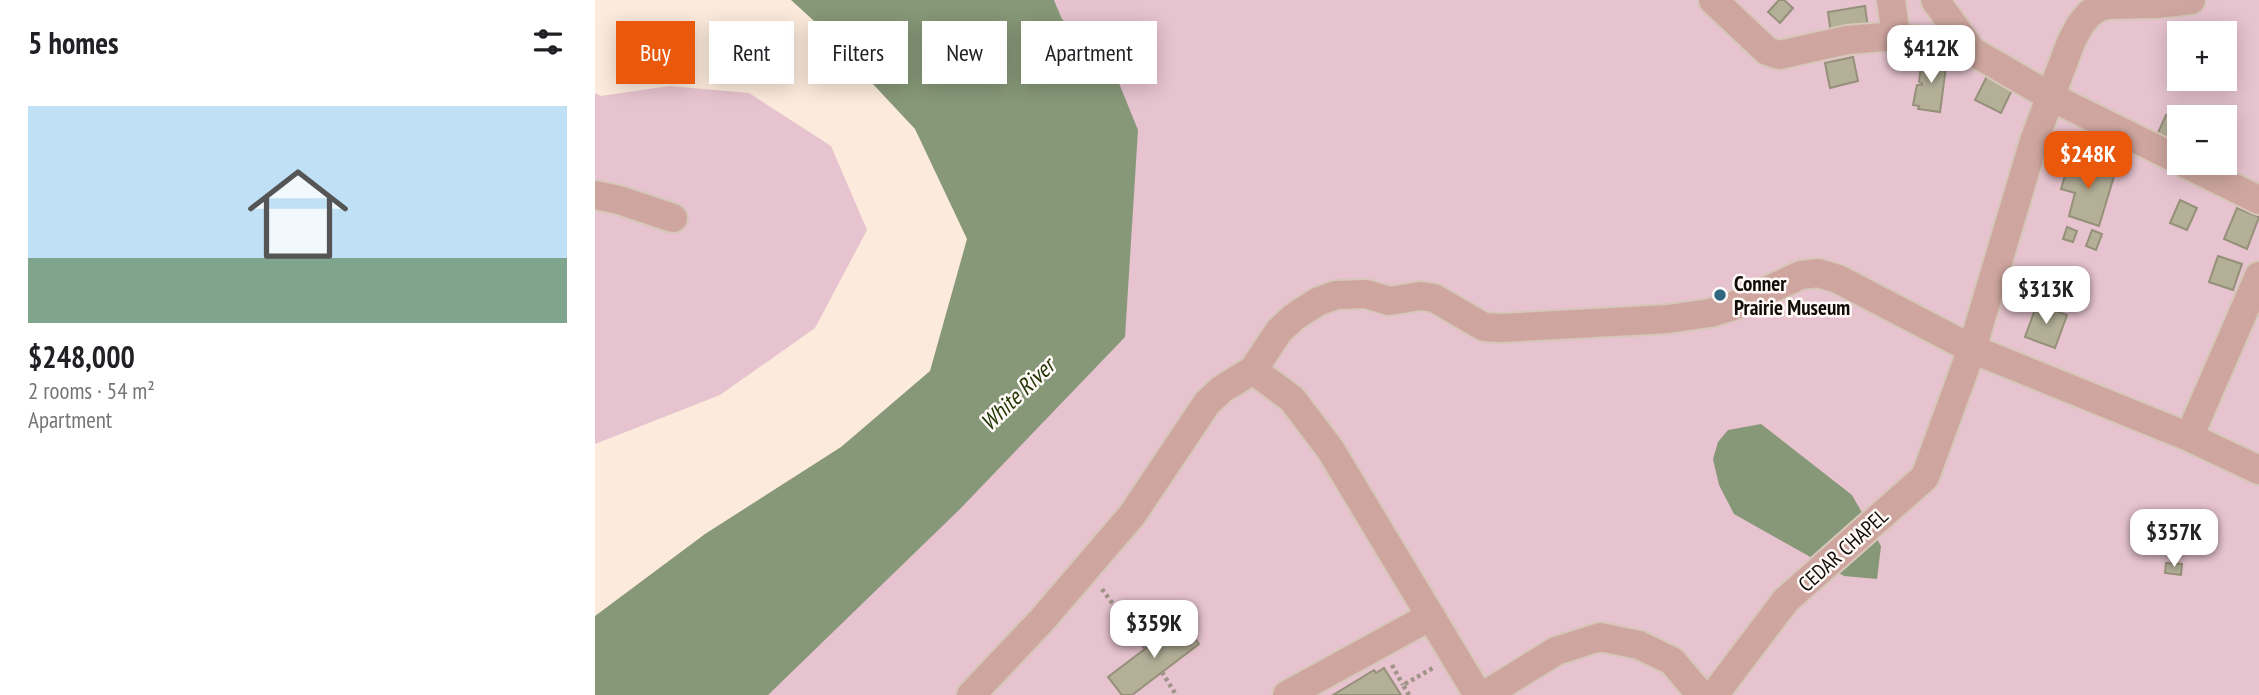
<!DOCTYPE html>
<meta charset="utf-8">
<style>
:root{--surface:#fff;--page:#f6f6f6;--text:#202124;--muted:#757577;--line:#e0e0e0;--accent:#ea580c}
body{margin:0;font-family:"PT Sans Narrow",sans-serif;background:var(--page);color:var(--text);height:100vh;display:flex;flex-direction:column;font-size:26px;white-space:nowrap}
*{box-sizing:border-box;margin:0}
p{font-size:23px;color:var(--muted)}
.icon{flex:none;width:38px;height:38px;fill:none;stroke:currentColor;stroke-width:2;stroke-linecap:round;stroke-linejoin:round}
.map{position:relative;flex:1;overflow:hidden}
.details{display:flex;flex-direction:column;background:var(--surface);width:595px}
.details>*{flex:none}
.guide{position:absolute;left:21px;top:21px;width:665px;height:63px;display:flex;gap:14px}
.fabs{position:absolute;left:1572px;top:21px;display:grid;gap:14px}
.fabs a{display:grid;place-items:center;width:70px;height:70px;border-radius:0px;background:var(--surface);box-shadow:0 4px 18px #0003;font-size:35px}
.price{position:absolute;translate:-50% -60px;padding:0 16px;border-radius:14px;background:#fff;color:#222;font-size:23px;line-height:46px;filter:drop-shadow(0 2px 4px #0008)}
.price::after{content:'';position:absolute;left:50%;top:42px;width:21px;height:16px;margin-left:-10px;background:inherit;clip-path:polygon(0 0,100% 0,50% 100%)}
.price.on{background:var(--accent);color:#fff}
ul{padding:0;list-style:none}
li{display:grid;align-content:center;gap:14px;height:371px;padding:0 28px}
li+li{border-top:2px solid var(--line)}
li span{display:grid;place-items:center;height:217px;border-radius:0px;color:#555}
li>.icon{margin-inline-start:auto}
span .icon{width:126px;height:126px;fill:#fffc;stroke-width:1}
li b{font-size:30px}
h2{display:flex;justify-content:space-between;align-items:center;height:84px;padding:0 28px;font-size:30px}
.chip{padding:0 24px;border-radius:0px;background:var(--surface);box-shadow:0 4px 18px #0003;font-size:24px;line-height:63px}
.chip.on{background:var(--accent);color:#fff}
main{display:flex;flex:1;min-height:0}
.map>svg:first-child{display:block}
.green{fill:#e6c3cf;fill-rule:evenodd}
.water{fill:#879878}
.building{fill:#b4af97;stroke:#959079;stroke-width:2}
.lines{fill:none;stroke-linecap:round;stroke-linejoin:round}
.minor-casing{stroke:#d7c7ba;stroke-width:32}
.path{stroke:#a09388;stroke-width:4.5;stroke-dasharray:3.5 3.5;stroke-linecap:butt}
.minor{stroke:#cea69f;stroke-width:28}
.poi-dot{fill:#2f6681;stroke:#fffaf7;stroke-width:2.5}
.labels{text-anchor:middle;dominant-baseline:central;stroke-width:5;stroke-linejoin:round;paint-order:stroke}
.poi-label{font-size:21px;font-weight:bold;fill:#120b06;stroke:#fffaf7;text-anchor:start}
.street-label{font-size:21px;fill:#120b06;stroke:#fffaf7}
.water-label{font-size:23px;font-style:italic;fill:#223704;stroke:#fffaf7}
</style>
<main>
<section class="details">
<h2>5 homes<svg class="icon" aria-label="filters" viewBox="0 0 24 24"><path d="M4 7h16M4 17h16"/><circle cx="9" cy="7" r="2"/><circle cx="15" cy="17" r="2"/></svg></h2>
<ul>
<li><span style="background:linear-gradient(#bfe0f5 70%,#7fa58c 0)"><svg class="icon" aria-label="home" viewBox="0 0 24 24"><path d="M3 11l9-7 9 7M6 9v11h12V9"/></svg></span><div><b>$248,000</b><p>2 rooms · 54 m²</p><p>Apartment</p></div></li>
</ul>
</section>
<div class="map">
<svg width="1664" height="695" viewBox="0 0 1664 695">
<rect width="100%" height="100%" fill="#fcebdc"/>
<path class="green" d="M 459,0 L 1664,0 L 1664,695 L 159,695 L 517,66 L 467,19 ZM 1584,33 L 1629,33 L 1629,79 L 1584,79 ZM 1584,117 L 1629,117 L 1629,163 L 1584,163 Z
M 74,86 L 154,93 L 236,146 L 272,230 L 220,328 L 125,395 L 0,444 L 0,93 L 6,96 Z"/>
<path class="water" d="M 196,0 L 459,0 L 467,19 L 517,66 L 543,130 L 530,337 L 365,509 L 173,695 L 0,695 L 0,616 L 110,534 L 246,447 L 335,371 L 372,239 L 320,129 L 218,20 Z
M 1166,424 L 1257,495 L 1286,546 L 1282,579 L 1249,576 L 1139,514 L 1124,485 L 1118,459 L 1123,442 L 1133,430 Z"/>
<path class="building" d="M 1184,0 L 1189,0 L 1198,8 L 1185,23 L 1173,12 Z
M 1270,6 L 1273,29 L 1236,34 L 1233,12 Z
M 1334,56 L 1352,59 L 1345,112 L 1323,109 L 1324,106 L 1318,105 L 1322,85 L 1327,85 L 1327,83 L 1324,82 L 1326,66 L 1329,67 Z
M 1258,57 L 1263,81 L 1235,88 L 1230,63 Z
M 1392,76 L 1418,88 L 1406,113 L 1380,100 Z
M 1571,115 L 1584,121 L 1584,146 L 1562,135 Z
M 1475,159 L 1520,173 L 1504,226 L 1474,216 L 1480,193 L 1466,189 Z
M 1585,200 L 1602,208 L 1592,230 L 1575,223 Z
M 1642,208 L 1664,217 L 1652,249 L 1629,239 Z
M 1472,227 L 1482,231 L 1478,242 L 1468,239 Z
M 1497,230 L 1507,234 L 1501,250 L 1491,246 Z
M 1623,256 L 1647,264 L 1638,290 L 1614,282 Z
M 1442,304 L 1472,315 L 1460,348 L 1430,337 Z
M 1571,563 L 1587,564 L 1586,575 L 1570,573 Z
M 587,621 L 604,644 L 537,695 L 527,695 L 513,677 Z
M 789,668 L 806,695 L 738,695 L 779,670 L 781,673 Z"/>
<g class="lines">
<defs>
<path id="minor" d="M 1118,0 L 1172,51 L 1184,55 L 1252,40 L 1301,36 L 1377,51 L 1456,97 L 1584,160
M 1296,0 L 1301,36
M 1340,0 L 1377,51
M 1589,163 L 1664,200
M 0,195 L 24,200 L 78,218
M 658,370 L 697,399 L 735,449 L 883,695
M 1594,437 L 1664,276
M 376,695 L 447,620 L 537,515 L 612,403 L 627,389 L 658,370 L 684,331 L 699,317 L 722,302 L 741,295 L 771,294 L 794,301 L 826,296 L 839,298 L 889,327 L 906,328 L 1073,319 L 1115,313 L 1138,306 L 1206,275 L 1223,273 L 1243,279 L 1377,349 L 1594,437 L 1664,470
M 692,695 L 836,616
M 890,695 L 961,651 L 1005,637 L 1044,645 L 1077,661 L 1106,695
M 1119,695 L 1191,600 L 1330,477 L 1377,349 L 1439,141 L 1476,42 L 1485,25 L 1494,14 L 1504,7 L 1513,5 L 1561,4 L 1596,0"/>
</defs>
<use href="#minor" class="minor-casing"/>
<path class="path" d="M 507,589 L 551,649
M 797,665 L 808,685
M 567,672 L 581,695
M 814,695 L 808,685 L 838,668"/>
<use href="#minor" class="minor"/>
</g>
<circle class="poi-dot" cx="1125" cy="295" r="7"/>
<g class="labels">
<g class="poi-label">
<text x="1139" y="283">Conner<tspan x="1139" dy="24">Prairie Museum</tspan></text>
</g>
<g class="street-label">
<text transform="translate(1248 550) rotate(-42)">CEDAR CHAPEL</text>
</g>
<g class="water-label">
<text transform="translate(422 394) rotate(-44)">White River</text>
</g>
</g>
</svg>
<div class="fabs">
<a>+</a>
<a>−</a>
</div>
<b class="price" style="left:1336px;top:85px">$412K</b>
<b class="price on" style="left:1493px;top:191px">$248K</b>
<b class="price" style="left:1451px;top:326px">$313K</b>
<b class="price" style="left:1579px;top:569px">$357K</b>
<b class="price" style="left:559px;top:660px">$359K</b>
<div class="guide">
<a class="chip on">Buy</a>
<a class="chip">Rent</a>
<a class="chip">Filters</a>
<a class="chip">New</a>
<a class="chip">Apartment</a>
</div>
</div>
</main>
